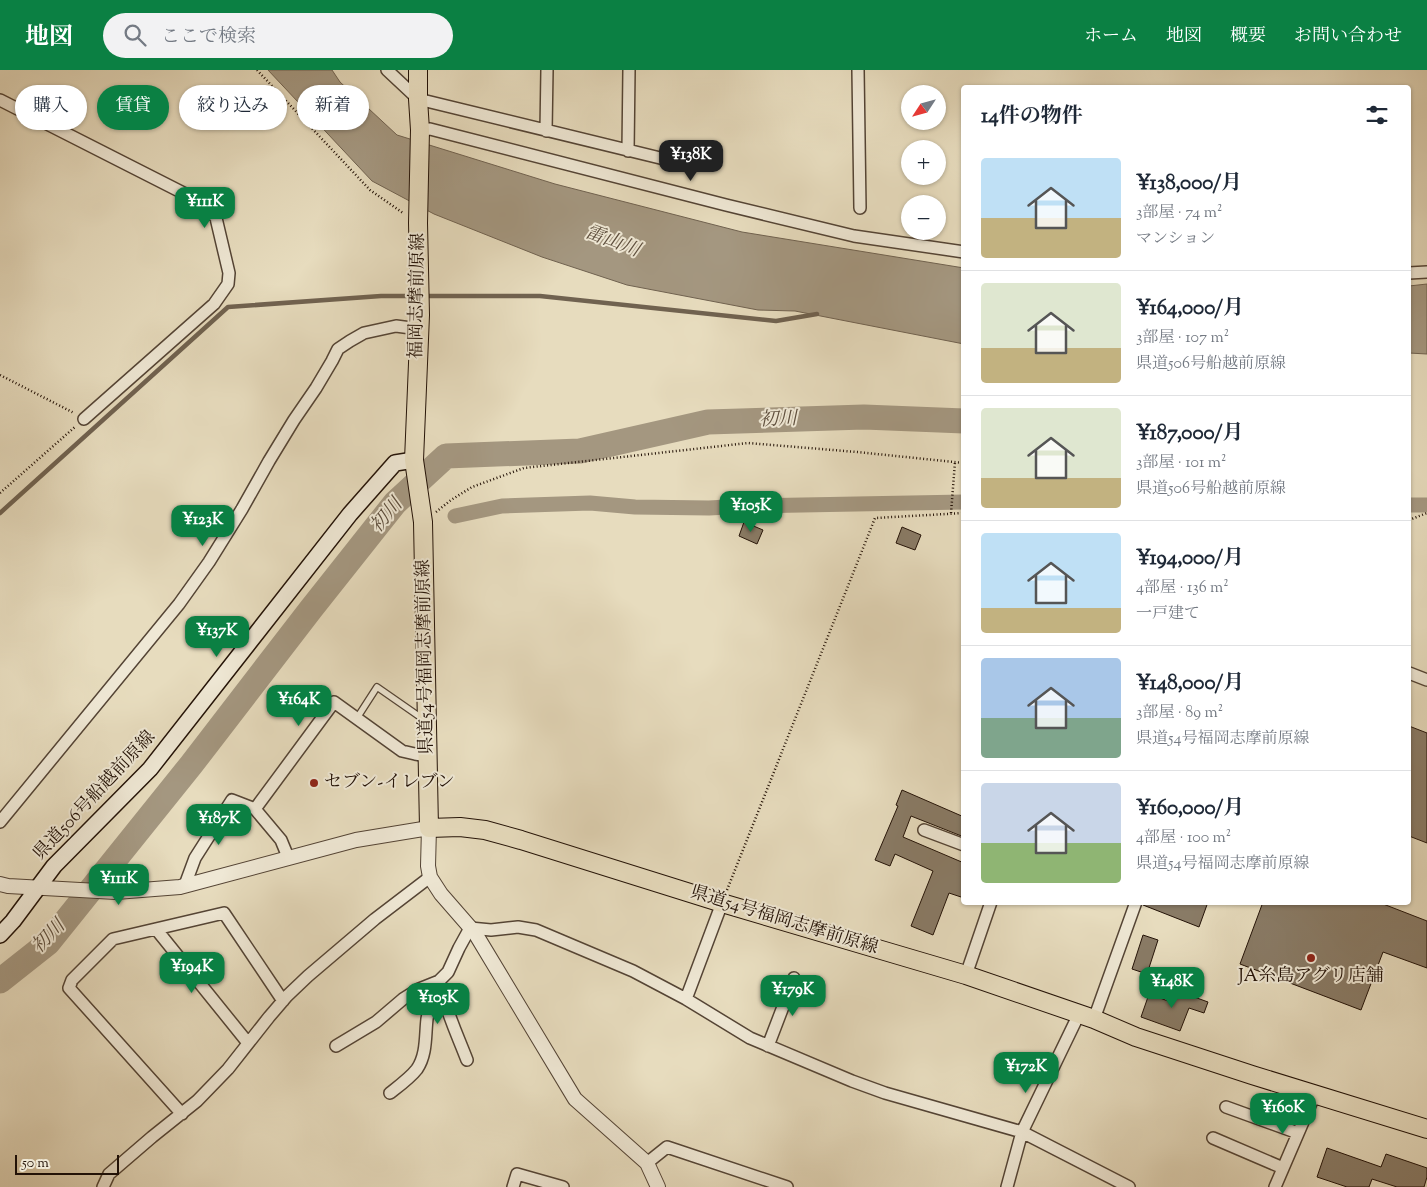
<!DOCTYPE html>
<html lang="ja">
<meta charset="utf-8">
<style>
:root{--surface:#fff;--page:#f2f2f3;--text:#1f2937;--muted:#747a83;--line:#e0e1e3;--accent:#0b8043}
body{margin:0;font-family:"Sorts Mill Goudy","Noto Serif JP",serif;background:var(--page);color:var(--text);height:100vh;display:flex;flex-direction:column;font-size:19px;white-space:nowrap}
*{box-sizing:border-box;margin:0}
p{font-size:16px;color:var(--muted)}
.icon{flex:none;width:28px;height:28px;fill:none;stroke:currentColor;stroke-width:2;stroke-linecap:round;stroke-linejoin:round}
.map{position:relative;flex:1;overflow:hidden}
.drawer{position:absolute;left:961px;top:15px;width:450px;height:820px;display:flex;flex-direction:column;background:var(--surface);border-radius:5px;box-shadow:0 1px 4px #0004}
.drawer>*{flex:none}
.hud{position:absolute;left:15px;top:15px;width:475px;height:45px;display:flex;gap:10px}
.needle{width:32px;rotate:234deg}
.buttons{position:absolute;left:901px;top:15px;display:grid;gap:10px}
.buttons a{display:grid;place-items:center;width:45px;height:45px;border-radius:50%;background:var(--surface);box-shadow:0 1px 4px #0004;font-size:25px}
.scale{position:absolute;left:15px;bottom:12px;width:104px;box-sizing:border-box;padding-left:5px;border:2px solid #231207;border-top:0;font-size:14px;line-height:18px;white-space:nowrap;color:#231207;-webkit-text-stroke:4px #efe8d5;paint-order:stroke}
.price{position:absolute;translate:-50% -42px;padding:0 11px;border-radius:10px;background:var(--accent);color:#fff;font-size:16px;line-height:32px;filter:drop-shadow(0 1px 2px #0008)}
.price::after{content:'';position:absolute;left:50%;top:30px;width:15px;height:11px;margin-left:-8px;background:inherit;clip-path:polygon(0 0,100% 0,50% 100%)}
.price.current{background:#222;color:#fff}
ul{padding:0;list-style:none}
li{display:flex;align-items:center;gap:15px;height:125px;padding:0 20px}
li+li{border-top:1px solid var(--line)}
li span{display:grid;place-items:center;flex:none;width:140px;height:100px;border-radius:5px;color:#555}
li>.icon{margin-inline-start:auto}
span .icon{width:60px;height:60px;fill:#fffc;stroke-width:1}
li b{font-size:21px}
h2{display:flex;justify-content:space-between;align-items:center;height:60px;padding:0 20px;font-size:21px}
.tag{padding:0 18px;border-radius:22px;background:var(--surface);box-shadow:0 1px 4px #0004;font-size:18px;line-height:45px}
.tag.current{background:var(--accent);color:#fff}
header{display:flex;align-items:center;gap:30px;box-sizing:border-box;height:70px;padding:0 25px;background:var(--accent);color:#fff}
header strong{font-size:24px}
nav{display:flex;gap:28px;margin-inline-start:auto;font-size:18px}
.search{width:350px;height:45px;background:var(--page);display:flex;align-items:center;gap:12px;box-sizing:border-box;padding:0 18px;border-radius:28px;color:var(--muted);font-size:19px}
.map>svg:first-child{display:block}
.water{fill:#a49780;stroke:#706250}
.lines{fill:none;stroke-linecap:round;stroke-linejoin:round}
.stream{stroke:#706250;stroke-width:4.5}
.canal{stroke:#a49780;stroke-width:15}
.river{stroke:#a49780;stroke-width:25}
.building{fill:#897b66;stroke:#231207}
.service-casing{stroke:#544435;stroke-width:8}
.minor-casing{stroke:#544435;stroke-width:14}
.tertiary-casing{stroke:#544435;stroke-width:16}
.secondary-casing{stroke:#231207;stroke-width:18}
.primary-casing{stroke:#231207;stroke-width:20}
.path{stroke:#231207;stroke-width:2.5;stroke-dasharray:1 2.5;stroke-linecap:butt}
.service{stroke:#efe8d5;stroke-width:5.5}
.minor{stroke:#efe8d5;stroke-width:11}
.tertiary{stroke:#efe8d5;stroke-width:14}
.secondary{stroke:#efe8d5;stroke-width:15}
.primary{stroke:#e7dcbe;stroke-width:18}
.poi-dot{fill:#8f2418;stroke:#efe8d5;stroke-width:2}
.labels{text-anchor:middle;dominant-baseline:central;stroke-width:4;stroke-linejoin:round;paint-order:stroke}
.street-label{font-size:18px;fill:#231207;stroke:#efe8d5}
.poi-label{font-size:18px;fill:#231207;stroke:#efe8d5;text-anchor:start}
.water-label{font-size:19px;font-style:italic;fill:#5d4e3d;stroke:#efe8d5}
</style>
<header>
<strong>地図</strong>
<div class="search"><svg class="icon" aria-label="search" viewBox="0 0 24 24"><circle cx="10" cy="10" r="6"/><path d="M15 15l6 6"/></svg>ここで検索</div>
<nav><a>ホーム</a><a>地図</a><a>概要</a><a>お問い合わせ</a></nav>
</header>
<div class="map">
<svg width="1427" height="1117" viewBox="0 0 1427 1117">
<rect width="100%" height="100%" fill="#e7dcbe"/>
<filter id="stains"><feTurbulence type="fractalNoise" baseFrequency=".004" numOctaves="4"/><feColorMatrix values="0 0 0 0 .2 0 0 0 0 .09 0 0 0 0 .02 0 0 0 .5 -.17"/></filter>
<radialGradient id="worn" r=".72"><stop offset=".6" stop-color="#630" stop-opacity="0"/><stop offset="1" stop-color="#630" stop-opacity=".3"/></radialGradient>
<path class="water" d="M 268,0 L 332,0 L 340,12 L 397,65 L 555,114 L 742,162 L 964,198 L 964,274 L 795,241 L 758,240 L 627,215 L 542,187 L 434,144 L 372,111 Z
M 1427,214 L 1427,284 L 1409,283 L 1409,216 Z"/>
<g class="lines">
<path class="stream" d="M 424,226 L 540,226 L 776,251 L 817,244
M 0,443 L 228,237 L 381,226 L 416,226"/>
<path class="canal" d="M 1409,435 L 1427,435
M 455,446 L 502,436 L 530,435 L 590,433 L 635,437 L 709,438 L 745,436 L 964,432"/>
<path class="river" d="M 0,911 L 48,873 L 191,695 L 311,539 L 395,433 L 446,386 L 580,381 L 708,352 L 864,347 L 964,351"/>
</g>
<path class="building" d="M 744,452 L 763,460 L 757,474 L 739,466 Z
M 902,457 L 921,465 L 915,480 L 896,473 Z
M 1409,656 L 1427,663 L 1427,773 L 1409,766 Z
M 902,720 L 964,747 L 964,767 L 911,746 L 903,767 L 964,793 L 964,828 L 949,823 L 933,865 L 911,856 L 933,801 L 895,784 L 890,796 L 875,790 L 898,736 L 896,735 Z
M 1143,832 L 1208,832 L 1199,857 L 1143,835 Z
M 1263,832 L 1378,832 L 1427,851 L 1427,898 L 1383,882 L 1361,940 L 1240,894 Z
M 1143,865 L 1158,870 L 1147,904 L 1132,899 Z
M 1172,919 L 1208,932 L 1204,943 L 1189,938 L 1180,961 L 1141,947 L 1149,924 L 1168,931 Z
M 1327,1078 L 1381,1097 L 1386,1084 L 1427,1098 L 1427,1107 L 1424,1117 L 1397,1117 L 1372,1109 L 1369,1117 L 1347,1117 L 1317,1107 Z"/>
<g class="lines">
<defs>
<path id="service" d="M 357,648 L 377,617 L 423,649"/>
<path id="minor" d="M 387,0 L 418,29 L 693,96
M 858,0 L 860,138
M 0,30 L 203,133 L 216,148 L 229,203 L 228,214 L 214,234 L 84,349
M 420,60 L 430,59 L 726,135 L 854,166 L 964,182
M 546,61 L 547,0
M 628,81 L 629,0
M 1409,203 L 1427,202
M 1409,603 L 1427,610
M 0,752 L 179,534 L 209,492 L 242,439 L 269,391 L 294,350 L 316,318 L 332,291 L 338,279 L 350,271 L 364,263 L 396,256 L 419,259
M 924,760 L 964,775
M 288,787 L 281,770 L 255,739 L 334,632 L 402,681 L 415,684 L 428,686
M 185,815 L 195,788 L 232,730 L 255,739
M 156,859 L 248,973
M 966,905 L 991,832
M 439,911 C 445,939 457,964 467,990
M 686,929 L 722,833
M 1094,949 L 1136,832
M 336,976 L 376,952 L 403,929 L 419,919 L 439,911 L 448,902 L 459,878 L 470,858 L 491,860 L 518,857 L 536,860 L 633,901 L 686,929 L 750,968 L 852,1011 L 885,1023 L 1022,1062 L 1129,1117
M 768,976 L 794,908
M 390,1023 C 399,1016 410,1008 417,999 C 427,984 425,966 427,949 C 429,935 434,924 439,911
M 1226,1037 L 1298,1063
M 182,1044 L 69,918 L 72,910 L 113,869 L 224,843 L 283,931
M 1213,1068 L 1283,1098
M 647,1093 L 667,1077 L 787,1117
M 103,1117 L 109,1104 L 152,1067 L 197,1031 L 228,999 L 269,947 L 287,926 L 308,906 L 375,849 L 430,807
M 513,1117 L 517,1104 L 563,1117
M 1007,1117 L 1022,1062 L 1079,944
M 1275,1117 L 1315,1024"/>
<path id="tertiary" d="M 0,814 L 8,816 L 116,822 L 180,817 L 356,770 L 429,758 L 428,796 L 430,807 L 441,824 L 475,863 L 575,1029 L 647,1093 L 658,1117"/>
<path id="secondary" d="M 0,865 L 13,851 L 54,796 L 150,699 L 350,444 L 395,393 L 414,390"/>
<path id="primary" d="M 418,0 L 418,29 L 420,60 L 418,153 L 420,245 L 414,390 L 423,452 L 429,758 L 460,757 L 485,760 L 521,770 L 722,833 L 966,905 L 1094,949 L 1136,967 L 1252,1005 L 1427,1059"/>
</defs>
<use href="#service" class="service-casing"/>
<use href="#minor" class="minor-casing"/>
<use href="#tertiary" class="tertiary-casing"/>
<use href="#secondary" class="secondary-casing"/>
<use href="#primary" class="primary-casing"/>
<path class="path" d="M 257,0 L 370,120 L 403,143
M 0,305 L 74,343
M 0,423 L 76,356
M 436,442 L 451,430 L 472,417 L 524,398 L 748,373 L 857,382 L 964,393
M 951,443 L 955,392
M 1409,450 L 1427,443
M 727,820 L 875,448 L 964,443"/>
<use href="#service" class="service"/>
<use href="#minor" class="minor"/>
<use href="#tertiary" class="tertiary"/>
<use href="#secondary" class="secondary"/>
<use href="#primary" class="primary"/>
</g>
<g class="poi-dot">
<circle cx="314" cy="713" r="5"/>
<circle cx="1311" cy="888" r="5"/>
</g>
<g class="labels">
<g class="street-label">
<text transform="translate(418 226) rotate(-89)">福岡志摩前原線</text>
<text transform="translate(426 587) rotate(-91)">県道54号福岡志摩前原線</text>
<text transform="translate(95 726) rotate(-47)">県道506号船越前原線</text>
<text transform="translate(784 851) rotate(17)">県道54号福岡志摩前原線</text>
</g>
<g class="poi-label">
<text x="324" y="713">セブン-イレブン</text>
<text x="1311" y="907" text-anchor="middle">JA糸島アグリ店舗</text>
</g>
<g class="water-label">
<text transform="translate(612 172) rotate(21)">雷山川</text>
<text transform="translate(778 350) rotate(-2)">初川</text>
<text transform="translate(387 446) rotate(-50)">初川</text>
<text transform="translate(49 867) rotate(-46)">初川</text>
</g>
</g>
<rect width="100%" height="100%" filter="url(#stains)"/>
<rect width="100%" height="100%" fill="url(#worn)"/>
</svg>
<div class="buttons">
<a><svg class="needle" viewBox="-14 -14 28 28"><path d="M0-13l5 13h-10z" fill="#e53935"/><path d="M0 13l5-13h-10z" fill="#747a83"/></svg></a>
<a>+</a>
<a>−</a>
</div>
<div class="scale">50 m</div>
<b class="price current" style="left:691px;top:112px">¥138K</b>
<b class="price" style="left:205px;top:159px">¥111K</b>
<b class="price" style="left:751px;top:463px">¥105K</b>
<b class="price" style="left:203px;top:477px">¥123K</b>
<b class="price" style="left:217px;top:588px">¥137K</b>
<b class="price" style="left:299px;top:657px">¥164K</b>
<b class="price" style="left:219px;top:776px">¥187K</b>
<b class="price" style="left:119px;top:836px">¥111K</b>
<b class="price" style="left:192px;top:924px">¥194K</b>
<b class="price" style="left:1172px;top:939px">¥148K</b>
<b class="price" style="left:793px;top:947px">¥179K</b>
<b class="price" style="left:438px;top:955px">¥105K</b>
<b class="price" style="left:1026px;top:1024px">¥172K</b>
<b class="price" style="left:1283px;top:1065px">¥160K</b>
<div class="hud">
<a class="tag">購入</a>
<a class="tag current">賃貸</a>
<a class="tag">絞り込み</a>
<a class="tag">新着</a>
</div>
<section class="drawer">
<h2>14件の物件<svg class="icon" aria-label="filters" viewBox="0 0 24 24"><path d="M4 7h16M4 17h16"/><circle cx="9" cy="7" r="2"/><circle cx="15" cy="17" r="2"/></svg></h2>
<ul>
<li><span style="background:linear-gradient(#bfe0f5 60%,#c2b280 0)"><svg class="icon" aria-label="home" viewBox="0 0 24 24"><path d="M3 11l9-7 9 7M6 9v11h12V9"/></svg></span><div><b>¥138,000/月</b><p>3部屋 · 74 m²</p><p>マンション</p></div></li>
<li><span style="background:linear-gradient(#dfe7d0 65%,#c2b280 0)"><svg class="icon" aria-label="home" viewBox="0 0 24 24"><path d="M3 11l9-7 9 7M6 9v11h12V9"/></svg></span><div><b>¥164,000/月</b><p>3部屋 · 107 m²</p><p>県道506号船越前原線</p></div></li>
<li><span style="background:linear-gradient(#dfe7d0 70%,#c2b280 0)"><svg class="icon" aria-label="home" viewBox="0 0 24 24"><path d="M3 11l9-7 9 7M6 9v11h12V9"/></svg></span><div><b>¥187,000/月</b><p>3部屋 · 101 m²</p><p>県道506号船越前原線</p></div></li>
<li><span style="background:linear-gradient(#bfe0f5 75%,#c2b280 0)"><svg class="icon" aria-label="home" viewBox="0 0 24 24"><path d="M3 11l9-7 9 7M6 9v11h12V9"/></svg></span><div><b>¥194,000/月</b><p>4部屋 · 136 m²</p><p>一戸建て</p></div></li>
<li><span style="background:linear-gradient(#a9c7e8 60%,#7fa58c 0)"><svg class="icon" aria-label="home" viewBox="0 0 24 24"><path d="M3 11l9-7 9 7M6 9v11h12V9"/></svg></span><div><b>¥148,000/月</b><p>3部屋 · 89 m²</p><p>県道54号福岡志摩前原線</p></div></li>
<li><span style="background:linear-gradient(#c9d6e8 60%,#8fb573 0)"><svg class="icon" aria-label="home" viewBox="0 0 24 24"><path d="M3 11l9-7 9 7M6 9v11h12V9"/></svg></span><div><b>¥160,000/月</b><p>4部屋 · 100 m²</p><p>県道54号福岡志摩前原線</p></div></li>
</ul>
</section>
</div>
